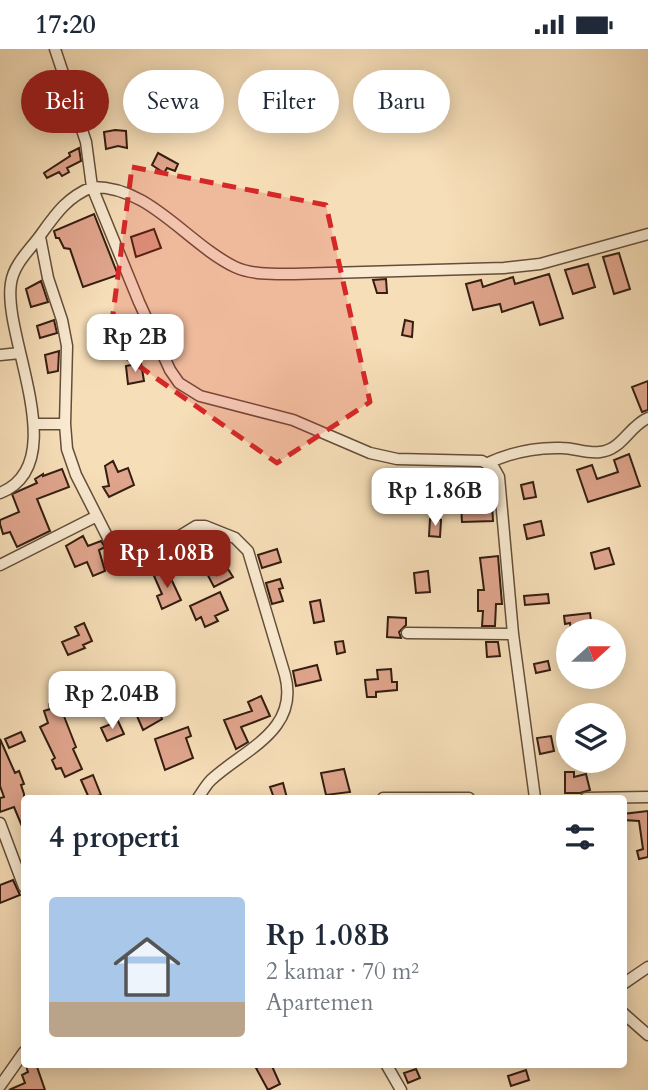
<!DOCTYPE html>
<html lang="id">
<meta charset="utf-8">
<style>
:root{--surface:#fff;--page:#f6f6f7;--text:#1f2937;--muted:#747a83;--accent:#8f2418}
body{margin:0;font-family:Cardo,serif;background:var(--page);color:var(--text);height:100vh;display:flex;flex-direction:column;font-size:26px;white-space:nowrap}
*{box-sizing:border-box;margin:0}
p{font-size:23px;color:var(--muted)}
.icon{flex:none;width:38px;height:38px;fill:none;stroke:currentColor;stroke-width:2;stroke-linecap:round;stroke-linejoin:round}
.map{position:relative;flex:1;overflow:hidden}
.details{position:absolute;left:21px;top:746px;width:606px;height:273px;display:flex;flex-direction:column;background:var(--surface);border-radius:7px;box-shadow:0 4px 18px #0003}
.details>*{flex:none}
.hud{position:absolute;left:21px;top:21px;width:607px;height:63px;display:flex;gap:14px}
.needle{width:46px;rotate:69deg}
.tools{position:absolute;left:556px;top:570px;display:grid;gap:14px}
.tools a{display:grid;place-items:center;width:70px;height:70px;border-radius:50%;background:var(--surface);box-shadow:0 4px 18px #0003;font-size:35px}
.price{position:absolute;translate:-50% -60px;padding:0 16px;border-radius:14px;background:#fff;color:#222;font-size:23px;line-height:46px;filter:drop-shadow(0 2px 4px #0008)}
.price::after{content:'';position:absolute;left:50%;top:42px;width:21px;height:16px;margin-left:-10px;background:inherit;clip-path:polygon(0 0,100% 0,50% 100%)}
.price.on{background:var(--accent);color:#fff}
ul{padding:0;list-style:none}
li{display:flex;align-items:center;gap:21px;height:175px;padding:0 28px}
li span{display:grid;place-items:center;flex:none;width:196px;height:140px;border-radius:7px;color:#555}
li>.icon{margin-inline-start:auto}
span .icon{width:84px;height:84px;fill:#fffc;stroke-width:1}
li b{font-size:30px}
h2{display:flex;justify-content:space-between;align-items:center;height:84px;padding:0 28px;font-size:30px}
.pill{padding:0 24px;border-radius:32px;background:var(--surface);box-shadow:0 4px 18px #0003;font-size:24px;line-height:63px}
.pill.on{background:var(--accent);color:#fff}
.status{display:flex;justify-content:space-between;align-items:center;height:49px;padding:0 35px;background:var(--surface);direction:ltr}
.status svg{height:19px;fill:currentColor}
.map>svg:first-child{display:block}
.building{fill:#e0a58d;stroke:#341e10;stroke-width:2}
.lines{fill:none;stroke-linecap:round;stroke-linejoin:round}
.street-casing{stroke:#644e3a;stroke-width:13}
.street{stroke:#f9ead1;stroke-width:10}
.marked{fill:#d62828;fill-opacity:0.2;stroke:#d62828;stroke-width:5;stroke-dasharray:14 9;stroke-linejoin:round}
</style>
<div class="status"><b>17:20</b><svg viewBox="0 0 49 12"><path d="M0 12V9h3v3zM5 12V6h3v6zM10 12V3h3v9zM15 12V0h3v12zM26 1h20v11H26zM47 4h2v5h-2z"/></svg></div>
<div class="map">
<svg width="648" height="1041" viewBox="0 0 648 1041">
<rect width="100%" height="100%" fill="#f6deb8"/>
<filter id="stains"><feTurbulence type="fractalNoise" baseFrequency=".00286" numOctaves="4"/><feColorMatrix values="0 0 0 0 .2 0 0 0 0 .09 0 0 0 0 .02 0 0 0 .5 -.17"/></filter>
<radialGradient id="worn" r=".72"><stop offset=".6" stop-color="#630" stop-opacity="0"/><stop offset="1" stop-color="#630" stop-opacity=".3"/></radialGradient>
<path class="building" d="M 115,81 L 126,82 L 127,99 L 118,97 L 106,100 L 104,83 Z
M 79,99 L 81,112 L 67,119 L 69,123 L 62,127 L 59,123 L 47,129 L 44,124 L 70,107 L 69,104 Z
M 158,104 L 178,115 L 175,122 L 167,119 L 164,124 L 152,116 Z
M 94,165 L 118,226 L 83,238 L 70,200 L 64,199 L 59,189 L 56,189 L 54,182 Z
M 154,180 L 161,199 L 136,208 L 131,188 Z
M 619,204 L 630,240 L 614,245 L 603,208 Z
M 588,215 L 595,238 L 573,245 L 565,221 Z
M 549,225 L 563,269 L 540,276 L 533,253 L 502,263 L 500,255 L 473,261 L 466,235 L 481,231 L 483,238 L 513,228 L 515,235 Z
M 386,230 L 387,244 L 377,244 L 373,231 Z
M 41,232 L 48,253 L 31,258 L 26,240 Z
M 54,271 L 57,284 L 40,289 L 37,277 Z
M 405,271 L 413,273 L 412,288 L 402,286 Z
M 59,302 L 58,322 L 48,324 L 45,306 Z
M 141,314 L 144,332 L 128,335 L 126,317 Z
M 648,332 L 648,361 L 642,363 L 632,338 Z
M 629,405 L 640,437 L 588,453 L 577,421 L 592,416 L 597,430 L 618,423 L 614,411 Z
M 113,412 L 118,423 L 128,419 L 134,436 L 109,448 L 103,438 L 109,437 L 105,417 Z
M 62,420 L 69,438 L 37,450 L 50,482 L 17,498 L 10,483 L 3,485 L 0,475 L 0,471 L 19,463 L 12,445 L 37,434 L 35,430 L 43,425 L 43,427 Z
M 463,420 L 476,420 L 477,437 L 465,439 Z
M 380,423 L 394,425 L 389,455 L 375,452 Z
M 436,425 L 446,426 L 445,439 L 435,438 Z
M 533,433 L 536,448 L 524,450 L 521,436 Z
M 492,455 L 493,472 L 462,473 L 461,456 Z
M 430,470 L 441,471 L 440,488 L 429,487 Z
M 541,472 L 544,486 L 527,490 L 524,476 Z
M 83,487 L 88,497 L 101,492 L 105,498 L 99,501 L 105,522 L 93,527 L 87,513 L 75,518 L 66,497 Z
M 609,499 L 614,515 L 595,520 L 591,504 Z
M 277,500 L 281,513 L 262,519 L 258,506 Z
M 498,507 L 502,555 L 496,555 L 495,577 L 482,577 L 483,562 L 478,562 L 478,541 L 484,541 L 480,509 Z
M 212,515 L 217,526 L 228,520 L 233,528 L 214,538 L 204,519 Z
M 167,521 L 181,551 L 162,560 L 157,547 L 162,545 L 154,527 Z
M 428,522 L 430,543 L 416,544 L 414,524 Z
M 280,530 L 283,539 L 279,540 L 283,552 L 272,555 L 266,534 Z
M 220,543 L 228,561 L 215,567 L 218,572 L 205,578 L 201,568 L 196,571 L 190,557 Z
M 548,545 L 549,554 L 525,556 L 524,547 Z
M 320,551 L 324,572 L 314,574 L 310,553 Z
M 590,564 L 591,572 L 585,572 L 586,580 L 571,582 L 570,574 L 565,575 L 564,567 Z
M 388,568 L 406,569 L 406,576 L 399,583 L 401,589 L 387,588 Z
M 84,574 L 92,592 L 83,596 L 85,599 L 68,606 L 62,593 L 79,586 L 75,578 Z
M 343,592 L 345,603 L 337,605 L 335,593 Z
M 486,593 L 498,593 L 500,607 L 487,608 Z
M 548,612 L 550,621 L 536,624 L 534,615 Z
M 317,616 L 321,631 L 296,637 L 293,622 Z
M 391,620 L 392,633 L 397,633 L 397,641 L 376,643 L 376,648 L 367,648 L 365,631 L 378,630 L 377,621 Z
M 145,625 L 162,670 L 143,681 L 137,667 L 147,662 L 145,657 L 147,656 L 135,628 Z
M 261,647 L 270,667 L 241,678 L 248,693 L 236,700 L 224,671 L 252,662 L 248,653 Z
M 58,652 L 76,698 L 73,700 L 82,720 L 65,728 L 61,719 L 56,720 L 52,711 L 55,709 L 40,678 L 48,674 L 44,662 L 50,660 L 49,655 Z
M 118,672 L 124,685 L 107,692 L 101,679 Z
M 188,678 L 191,687 L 186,689 L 193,709 L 165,721 L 155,690 Z
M 21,683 L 25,692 L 9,699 L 5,690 Z
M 551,687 L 554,702 L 540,705 L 537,689 Z
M 0,690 L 15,724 L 19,722 L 24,735 L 21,736 L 24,745 L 24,782 L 14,758 L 0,763 L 0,749 L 4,748 L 0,737 Z
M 344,720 L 350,743 L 326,746 L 321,724 Z
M 565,723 L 574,723 L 574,728 L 586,725 L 590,741 L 580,744 L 565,744 Z
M 93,726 L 101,746 L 89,749 L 81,731 Z
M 283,734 L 287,749 L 274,749 L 270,738 Z
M 648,762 L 648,808 L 639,810 L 637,802 L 643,800 L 639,772 L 623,771 L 623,765 Z
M 13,831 L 20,846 L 0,854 L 0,836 Z
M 31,1015 L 36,1015 L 45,1041 L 9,1041 L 25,1034 L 22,1026 L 28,1023 L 26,1017 Z
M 266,1015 L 271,1015 L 280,1035 L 268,1041 L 256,1019 Z
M 416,1020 L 420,1029 L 408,1034 L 404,1024 Z
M 526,1021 L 529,1031 L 511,1037 L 508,1027 Z"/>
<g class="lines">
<defs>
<path id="street" d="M 55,0 L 86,93 L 92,138 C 150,137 186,194 235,218 C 252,226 275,225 294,225 L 504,219 L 540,215 L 648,185
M 40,188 L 48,229 L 62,271 L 67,297 L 65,375 L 67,400 L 76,426 L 109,491 L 123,505 L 135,507 L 170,493 L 196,477 L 205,477 L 235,489 L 248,502 L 285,626 C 300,682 243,701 211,731 C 206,736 202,743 198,749
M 0,306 L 20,304
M 34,375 L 65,375
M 488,414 C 512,403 536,398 562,399 C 574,399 588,405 600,403 C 622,401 629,377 648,369
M 0,444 C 74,415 2,287 11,234 C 14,214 31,200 42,184 C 57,163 68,148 92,138 L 139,253 L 170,321 L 179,334 L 200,347 L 293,371 L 370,404 L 397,410 L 482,412 L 494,419 L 499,428 L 513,585 L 535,749
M 0,516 L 95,468
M 407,584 L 513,585
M 383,749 L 469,749
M 586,749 L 648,748
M 0,774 L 24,838
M 623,935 L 648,918
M 623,964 L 648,986
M 386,1015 L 401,1041
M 0,1037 L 24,1003"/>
</defs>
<use href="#street" class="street-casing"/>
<use href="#street" class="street"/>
</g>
<path class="marked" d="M 132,118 L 326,156 L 370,353 L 277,414 L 109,296 Z"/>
<rect width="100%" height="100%" filter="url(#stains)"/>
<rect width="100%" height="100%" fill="url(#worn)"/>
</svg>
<div class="tools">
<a><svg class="needle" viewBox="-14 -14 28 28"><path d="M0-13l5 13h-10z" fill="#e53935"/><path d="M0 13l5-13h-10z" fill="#747a83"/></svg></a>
<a><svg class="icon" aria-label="layers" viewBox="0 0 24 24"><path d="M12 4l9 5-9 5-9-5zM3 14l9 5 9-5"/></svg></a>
</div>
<b class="price" style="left:135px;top:325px">Rp 2B</b>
<b class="price" style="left:435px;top:479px">Rp 1.86B</b>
<b class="price on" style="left:167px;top:541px">Rp 1.08B</b>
<b class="price" style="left:112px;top:682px">Rp 2.04B</b>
<div class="hud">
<a class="pill on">Beli</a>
<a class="pill">Sewa</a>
<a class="pill">Filter</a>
<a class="pill">Baru</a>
</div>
<section class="details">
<h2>4 properti<svg class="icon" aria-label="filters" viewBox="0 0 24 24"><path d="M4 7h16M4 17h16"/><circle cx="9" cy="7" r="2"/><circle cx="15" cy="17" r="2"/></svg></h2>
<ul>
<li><span style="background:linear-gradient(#a9c7e8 75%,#b9a48a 0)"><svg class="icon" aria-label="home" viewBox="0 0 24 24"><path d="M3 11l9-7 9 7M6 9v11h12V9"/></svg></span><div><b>Rp 1.08B</b><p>2 kamar · 70 m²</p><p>Apartemen</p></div></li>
</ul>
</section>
</div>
